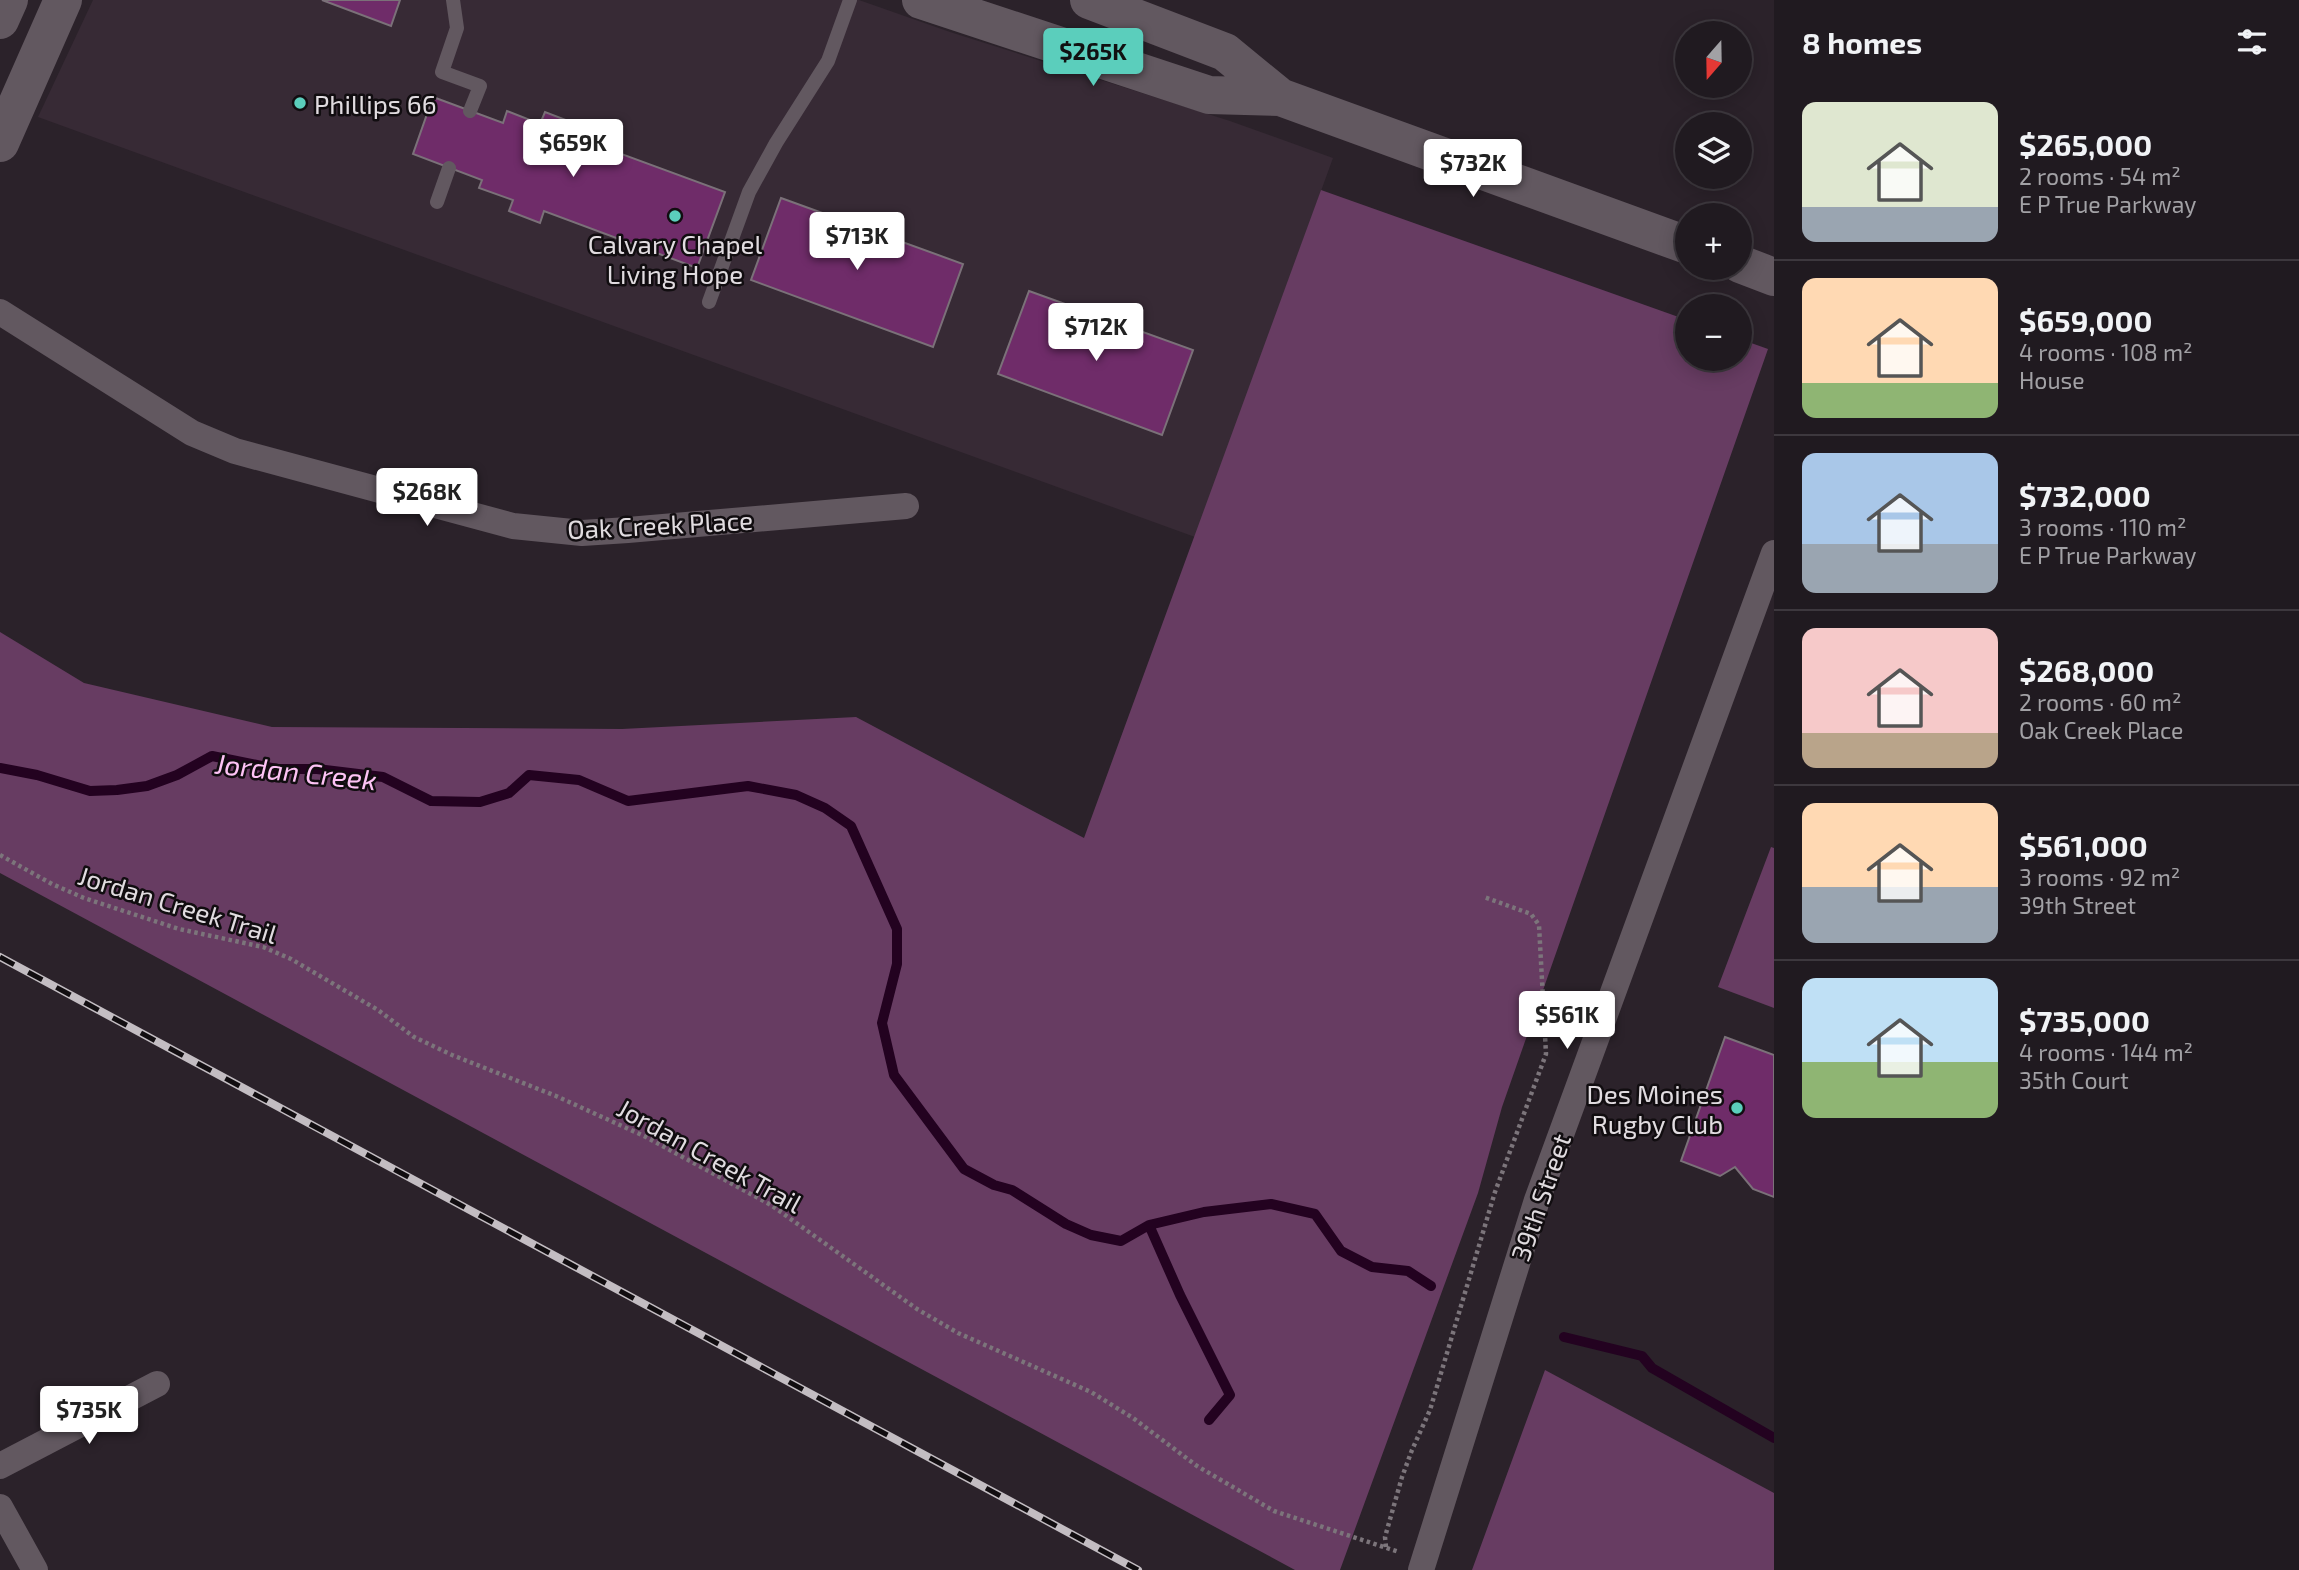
<!DOCTYPE html>
<meta charset="utf-8">
<style>
:root{--surface:#201a20;--page:#2d272d;--text:#f1f3f6;--muted:#a2a1a5;--line:#3d383e;--accent:#5bcebc}
body{margin:0;font-family:"Exo 2",sans-serif;background:var(--page);color:var(--text);height:100vh;display:flex;flex-direction:column;font-size:26px;white-space:nowrap}
*{box-sizing:border-box;margin:0}
p{font-size:23px;color:var(--muted)}
.icon{flex:none;width:38px;height:38px;fill:none;stroke:currentColor;stroke-width:2;stroke-linecap:round;stroke-linejoin:round}
.map{position:relative;flex:1;overflow:hidden}
.sheet{display:flex;flex-direction:column;background:var(--surface);width:525px}
.sheet>*{flex:none}
.needle{width:46px;rotate:200deg}
.buttons{position:absolute;left:1675px;top:21px;display:grid;gap:14px}
.buttons a{display:grid;place-items:center;width:77px;height:77px;border-radius:50%;background:var(--surface);box-shadow:0 4px 18px #0003,0 0 0 2px var(--line);font-size:35px}
.price{position:absolute;translate:-50% -60px;padding:0 16px;border-radius:7px;background:#fff;color:#222;font-size:23px;line-height:46px;filter:drop-shadow(0 2px 4px #0008)}
.price::after{content:'';position:absolute;left:50%;top:42px;width:21px;height:16px;margin-left:-10px;background:inherit;clip-path:polygon(0 0,100% 0,50% 100%)}
.price.active{background:var(--accent);color:#111}
ul{padding:0;list-style:none}
li{display:flex;align-items:center;gap:21px;height:175px;padding:0 28px}
li+li{border-top:2px solid var(--line)}
li span{display:grid;place-items:center;flex:none;width:196px;height:140px;border-radius:14px;color:#555}
li>.icon{margin-inline-start:auto}
span .icon{width:84px;height:84px;fill:#fffc;stroke-width:1}
li b{font-size:30px}
h2{display:flex;justify-content:space-between;align-items:center;height:84px;padding:0 28px;font-size:30px}
main{display:flex;flex:1;min-height:0}
.map>svg:first-child{display:block}
.built{fill:#372a35}
.green{fill:#673c62}
.lines{fill:none;stroke-linecap:round;stroke-linejoin:round}
.stream{stroke:#230220;stroke-width:10}
.building{fill:#6f2c69;stroke:#7b7179;stroke-width:2}
.path{stroke:#7c757b;stroke-width:4.5;stroke-dasharray:3.5 3.5;stroke-linecap:butt}
.service{stroke:#625860;stroke-width:14}
.minor{stroke:#625860;stroke-width:26}
.secondary{stroke:#625860;stroke-width:38}
.rail-casing{stroke:#c3bdc2;stroke-width:8}
.rail{stroke:#110d10;stroke-width:5;stroke-dasharray:16;stroke-linecap:butt}
.poi-dot{fill:#5bcebc;stroke:#110d10;stroke-width:2.5}
.labels{text-anchor:middle;dominant-baseline:central;stroke-width:5;stroke-linejoin:round;paint-order:stroke}
.poi-label{font-size:26px;fill:#e1dce0;stroke:#110d10;text-anchor:start}
.street-label{font-size:26px;fill:#e1dce0;stroke:#110d10}
.water-label{font-size:28px;font-style:italic;fill:#fdc3f5;stroke:#110d10}
</style>
<main>
<div class="map">
<svg width="1774" height="1570" viewBox="0 0 1774 1570">
<rect width="100%" height="100%" fill="#2b222a"/>
<path class="built" d="M 93,0 L 859,0 L 950,32 L 1230,121 L 1333,158 L 1195,537 L 38,117 Z"/>
<path class="green" d="M 1321,190 L 1687,320 L 1687,359 L 1740,359 L 1740,339 L 1768,349 L 1502,1107 L 1478,1193 L 1340,1570 L 1295,1570 L 0,873 L 0,632 L 84,683 L 272,727 L 622,729 L 856,717 L 1084,838 Z
M 1771,847 L 1774,848 L 1774,1008 L 1718,987 Z
M 1545,1370 L 1774,1493 L 1774,1570 L 1472,1570 Z"/>
<g class="lines">
<path class="stream" d="M 0,768 L 37,775 L 90,791 L 117,790 L 147,786 L 177,775 L 212,756 L 277,769 L 317,769 L 383,777 L 431,801 L 480,802 L 509,793 L 529,775 L 579,780 L 628,801 L 748,786 L 796,795 L 825,808 L 851,826 L 897,929 L 897,964 L 882,1023 L 894,1075 L 964,1169 L 994,1185 L 1012,1190 L 1066,1224 L 1091,1235 L 1121,1241 L 1149,1225 L 1204,1212 L 1271,1204 L 1315,1214 L 1341,1251 L 1372,1267 L 1408,1271 L 1431,1286
M 1149,1225 L 1180,1295 L 1230,1395 L 1209,1420
M 1564,1337 L 1642,1356 L 1652,1368 L 1774,1438"/>
</g>
<path class="building" d="M 322,0 L 400,0 L 391,26 Z
M 433,97 L 503,123 L 507,111 L 540,124 L 545,112 L 579,125 L 575,137 L 725,192 L 697,268 L 544,211 L 540,223 L 509,211 L 513,200 L 479,188 L 482,180 L 413,154 Z
M 781,198 L 963,264 L 933,347 L 751,280 Z
M 1029,291 L 1193,350 L 1162,435 L 998,374 Z
M 1725,1037 L 1774,1055 L 1774,1197 L 1753,1189 L 1735,1167 L 1720,1176 L 1681,1161 Z"/>
<g class="lines">
<path class="path" d="M 0,855 L 52,884 L 84,898 L 179,929 L 263,947 L 291,959 L 378,1010 L 414,1037 L 452,1055 L 556,1096 L 644,1136 L 771,1205 L 917,1309 L 958,1333 L 1091,1392 L 1133,1418 L 1197,1466 L 1274,1511 L 1399,1552
M 1386,1547 L 1385,1537 L 1402,1477 L 1412,1450 L 1430,1410 L 1495,1192 L 1546,1054 L 1539,925 L 1531,914 L 1484,897"/>
<path class="service" d="M 453,0 L 457,28 L 442,72 L 480,86 L 470,111
M 437,202 L 449,168
M 709,302 L 749,192 L 776,143 L 828,61 L 850,0"/>
<path class="minor" d="M 0,312 L 192,433 L 235,451 L 513,526 L 582,533 L 628,530 L 906,506
M 0,1466 L 157,1384
M 0,1507 L 35,1570
M 1421,1570 L 1537,1200 L 1774,553"/>
<path class="secondary" d="M 921,0 L 1209,95 L 1280,97 L 1687,245
M 1089,0 L 1225,52 L 1280,97
M 0,20 L 9,0
M 0,143 L 63,0
M 1740,264 L 1774,277"/>
<defs>
<path id="rail" d="M 0,957 L 1138,1570"/>
</defs>
<use href="#rail" class="rail-casing"/>
<use href="#rail" class="rail"/>
</g>
<g class="poi-dot">
<circle cx="300" cy="103" r="7"/>
<circle cx="675" cy="216" r="7"/>
<circle cx="1737" cy="1108" r="7"/>
</g>
<g class="labels">
<g class="poi-label">
<text x="314" y="103">Phillips 66</text>
<text x="675" y="243" text-anchor="middle">Calvary Chapel<tspan x="675" dy="30">Living Hope</tspan></text>
<text x="1723" y="1093" text-anchor="end">Des Moines<tspan x="1723" dy="30">Rugby Club</tspan></text>
</g>
<g class="street-label">
<text transform="translate(660 524) rotate(-3)">Oak Creek Place</text>
<text transform="translate(178 904) rotate(17)">Jordan Creek Trail</text>
<text transform="translate(710 1155) rotate(29)">Jordan Creek Trail</text>
<text transform="translate(1540 1197) rotate(-71)">39th Street</text>
</g>
<g class="water-label">
<text transform="translate(296 771) rotate(6)">Jordan Creek</text>
</g>
</g>
</svg>
<div class="buttons">
<a><svg class="needle" viewBox="-14 -14 28 28"><path d="M0-13l5 13h-10z" fill="#e53935"/><path d="M0 13l5-13h-10z" fill="#a2a1a5"/></svg></a>
<a><svg class="icon" aria-label="layers" viewBox="0 0 24 24"><path d="M12 4l9 5-9 5-9-5zM3 14l9 5 9-5"/></svg></a>
<a>+</a>
<a>−</a>
</div>
<b class="price active" style="left:1093px;top:88px">$265K</b>
<b class="price" style="left:573px;top:179px">$659K</b>
<b class="price" style="left:1473px;top:199px">$732K</b>
<b class="price" style="left:857px;top:272px">$713K</b>
<b class="price" style="left:1096px;top:363px">$712K</b>
<b class="price" style="left:427px;top:528px">$268K</b>
<b class="price" style="left:1567px;top:1051px">$561K</b>
<b class="price" style="left:89px;top:1446px">$735K</b>
</div>
<section class="sheet">
<h2>8 homes<svg class="icon" aria-label="filters" viewBox="0 0 24 24"><path d="M4 7h16M4 17h16"/><circle cx="9" cy="7" r="2"/><circle cx="15" cy="17" r="2"/></svg></h2>
<ul>
<li><span style="background:linear-gradient(#dfe7d0 75%,#9aa5b1 0)"><svg class="icon" aria-label="home" viewBox="0 0 24 24"><path d="M3 11l9-7 9 7M6 9v11h12V9"/></svg></span><div><b>$265,000</b><p>2 rooms · 54 m²</p><p>E P True Parkway</p></div></li>
<li><span style="background:linear-gradient(#ffd9b3 75%,#8fb573 0)"><svg class="icon" aria-label="home" viewBox="0 0 24 24"><path d="M3 11l9-7 9 7M6 9v11h12V9"/></svg></span><div><b>$659,000</b><p>4 rooms · 108 m²</p><p>House</p></div></li>
<li><span style="background:linear-gradient(#a9c7e8 65%,#9aa5b1 0)"><svg class="icon" aria-label="home" viewBox="0 0 24 24"><path d="M3 11l9-7 9 7M6 9v11h12V9"/></svg></span><div><b>$732,000</b><p>3 rooms · 110 m²</p><p>E P True Parkway</p></div></li>
<li><span style="background:linear-gradient(#f6c9c9 75%,#b9a48a 0)"><svg class="icon" aria-label="home" viewBox="0 0 24 24"><path d="M3 11l9-7 9 7M6 9v11h12V9"/></svg></span><div><b>$268,000</b><p>2 rooms · 60 m²</p><p>Oak Creek Place</p></div></li>
<li><span style="background:linear-gradient(#ffd9b3 60%,#9aa5b1 0)"><svg class="icon" aria-label="home" viewBox="0 0 24 24"><path d="M3 11l9-7 9 7M6 9v11h12V9"/></svg></span><div><b>$561,000</b><p>3 rooms · 92 m²</p><p>39th Street</p></div></li>
<li><span style="background:linear-gradient(#bfe0f5 60%,#8fb573 0)"><svg class="icon" aria-label="home" viewBox="0 0 24 24"><path d="M3 11l9-7 9 7M6 9v11h12V9"/></svg></span><div><b>$735,000</b><p>4 rooms · 144 m²</p><p>35th Court</p></div></li>
</ul>
</section>
</main>
